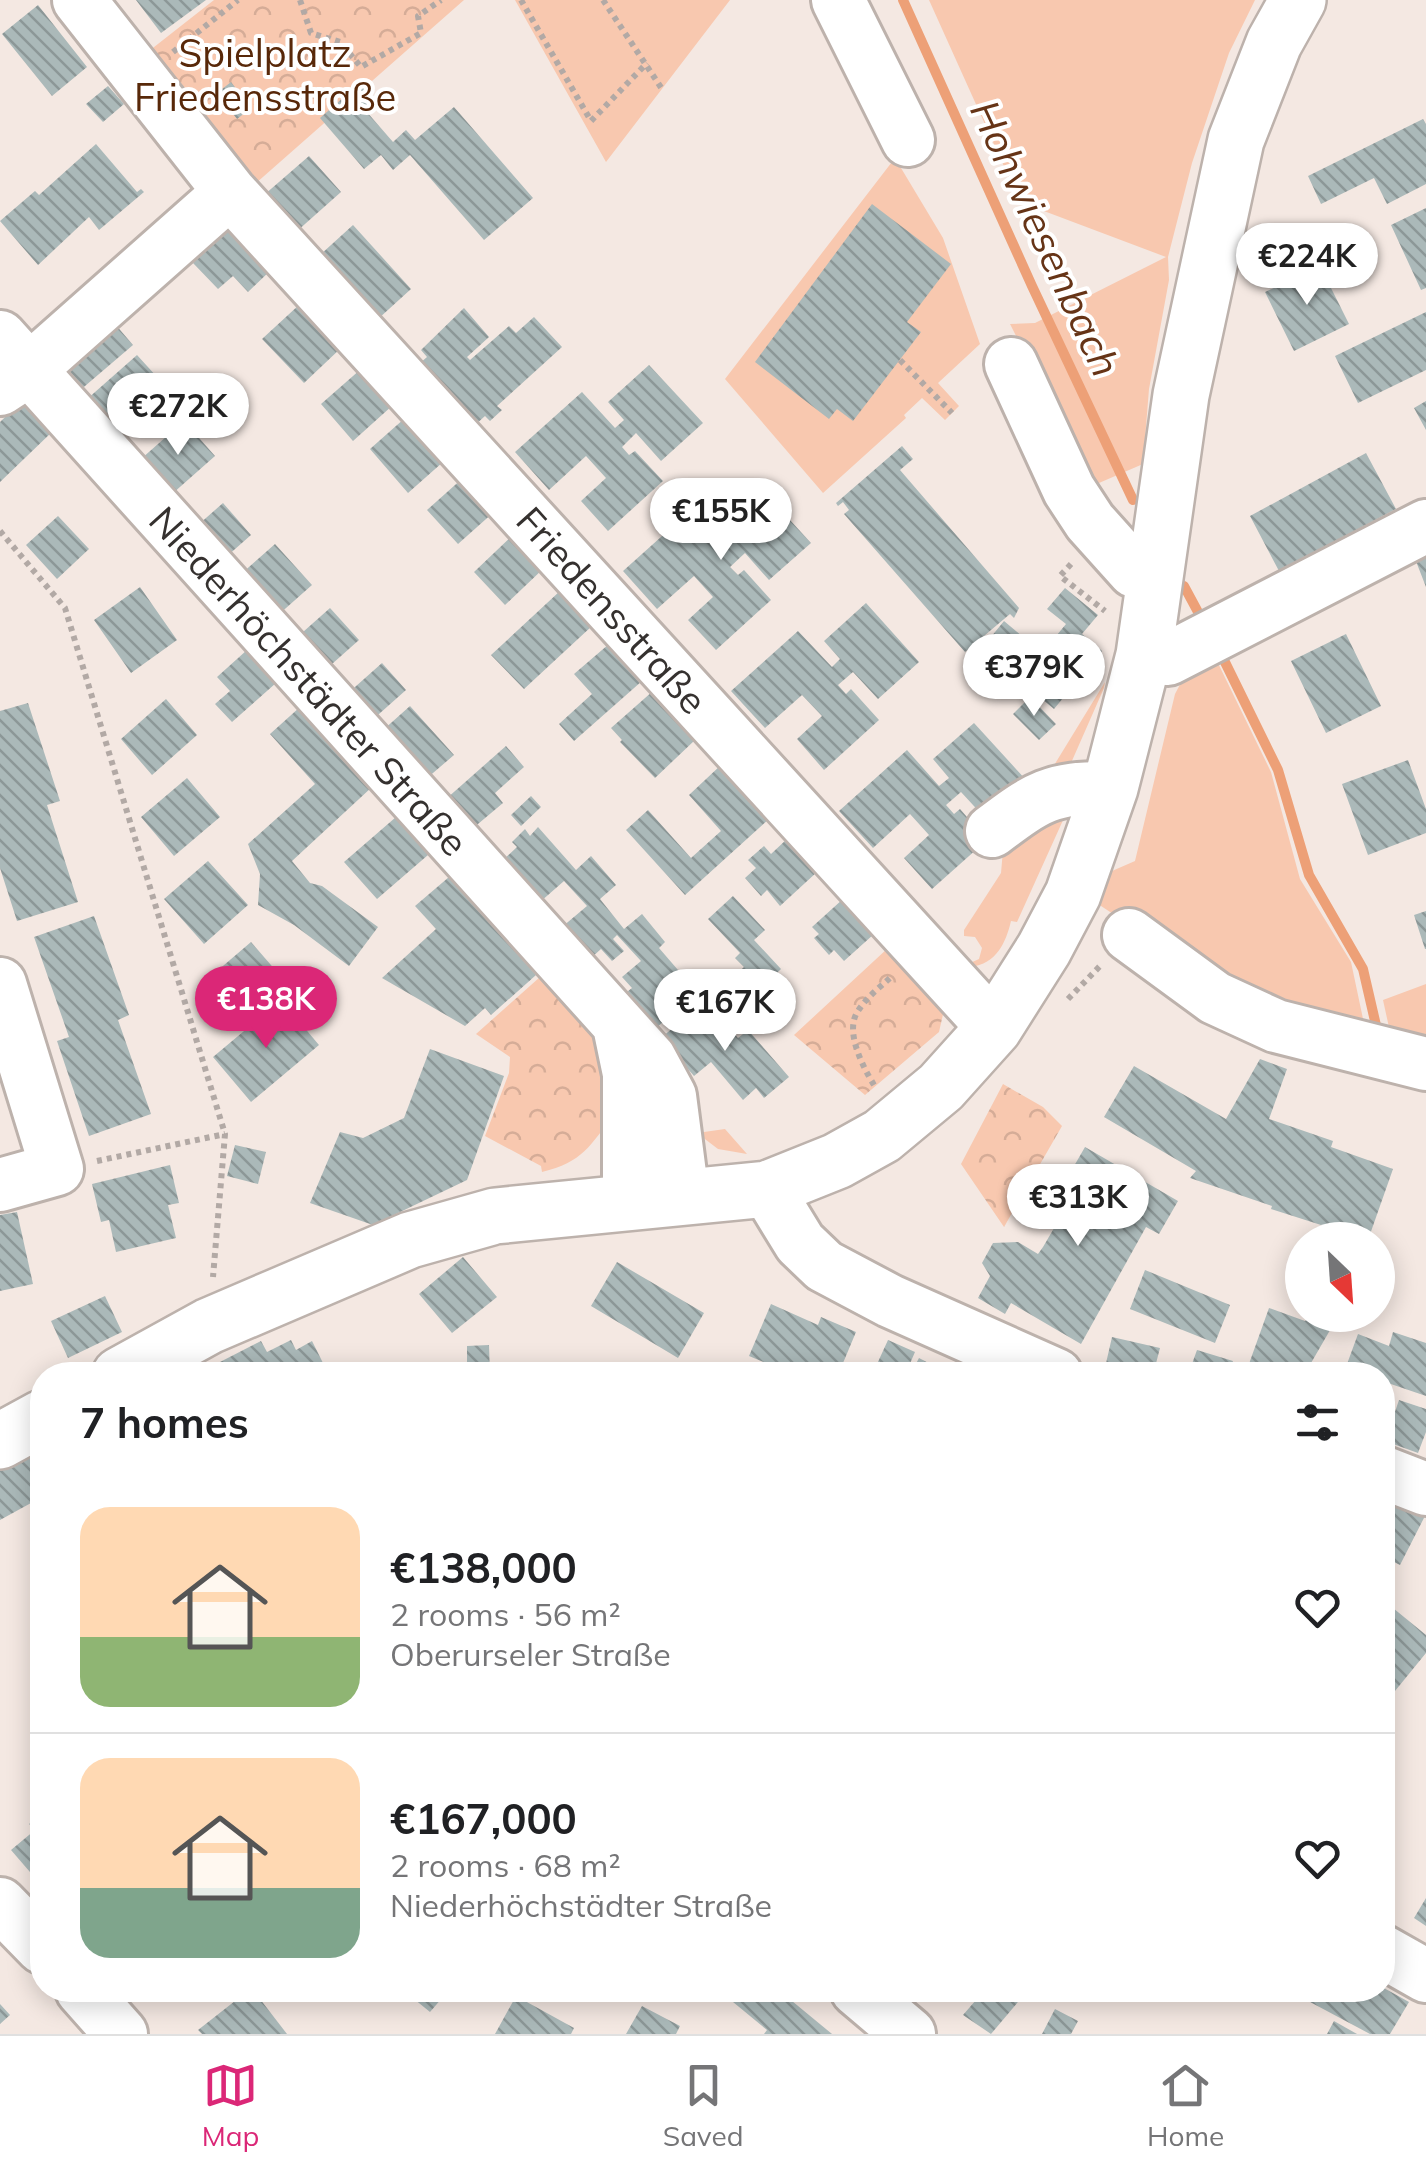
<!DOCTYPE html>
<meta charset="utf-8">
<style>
:root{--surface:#fff;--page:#f2f2f2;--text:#202124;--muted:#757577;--line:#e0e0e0;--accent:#db2777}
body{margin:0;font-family:Mulish,sans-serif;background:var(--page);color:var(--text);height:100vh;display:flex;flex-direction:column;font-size:38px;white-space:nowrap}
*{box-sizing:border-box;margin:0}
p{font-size:32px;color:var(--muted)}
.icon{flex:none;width:55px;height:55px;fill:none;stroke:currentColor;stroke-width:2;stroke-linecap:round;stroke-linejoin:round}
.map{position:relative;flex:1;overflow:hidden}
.side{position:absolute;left:30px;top:1362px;width:1365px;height:640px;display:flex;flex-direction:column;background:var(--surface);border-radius:40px;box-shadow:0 5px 25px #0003}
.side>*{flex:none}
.needle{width:65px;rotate:155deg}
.fabs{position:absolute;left:1285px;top:1222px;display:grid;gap:20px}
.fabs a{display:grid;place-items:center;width:110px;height:110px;border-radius:50%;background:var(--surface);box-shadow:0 5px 25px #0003;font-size:50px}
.price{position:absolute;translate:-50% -85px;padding:0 22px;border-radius:35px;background:#fff;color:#222;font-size:32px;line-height:65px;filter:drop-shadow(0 2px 5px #0008)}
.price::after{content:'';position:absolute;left:50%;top:60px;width:30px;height:22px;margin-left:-15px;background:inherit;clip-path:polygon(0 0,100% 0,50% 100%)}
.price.active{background:var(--accent);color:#fff}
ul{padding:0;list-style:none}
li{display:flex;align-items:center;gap:30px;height:250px;padding:0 50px}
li+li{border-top:2px solid var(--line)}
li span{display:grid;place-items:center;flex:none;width:280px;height:200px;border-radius:30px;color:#555}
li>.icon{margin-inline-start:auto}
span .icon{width:120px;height:120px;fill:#fffc;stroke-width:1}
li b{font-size:42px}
h2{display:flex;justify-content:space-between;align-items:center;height:120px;padding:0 50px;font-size:42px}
.tabs{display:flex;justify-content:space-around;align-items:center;height:140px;border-top:2px solid var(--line);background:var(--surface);font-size:28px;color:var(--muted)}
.tabs a{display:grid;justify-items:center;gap:5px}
.tabs .active{color:var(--accent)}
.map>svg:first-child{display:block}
.green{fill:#f8c8af}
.forest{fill:url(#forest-crowns)}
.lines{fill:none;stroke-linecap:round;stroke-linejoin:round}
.stream{stroke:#eda077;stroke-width:10}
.building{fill:url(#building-back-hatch)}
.minor-casing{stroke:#bdb2ac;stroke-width:58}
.major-casing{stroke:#bdb2ac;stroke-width:60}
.path{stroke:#b2a9a5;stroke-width:6;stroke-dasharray:5 5;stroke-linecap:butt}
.minor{stroke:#fff;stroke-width:52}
.major{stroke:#fff;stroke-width:55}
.labels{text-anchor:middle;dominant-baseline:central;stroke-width:8;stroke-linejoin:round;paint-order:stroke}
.park-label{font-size:38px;fill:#582809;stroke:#fff}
.street-label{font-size:38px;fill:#35312f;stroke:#fff}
.water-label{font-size:40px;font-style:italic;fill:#663417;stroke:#fff}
</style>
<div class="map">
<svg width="1426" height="2034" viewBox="0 0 1426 2034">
<defs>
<pattern id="forest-crowns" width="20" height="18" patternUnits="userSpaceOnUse" patternTransform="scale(2.5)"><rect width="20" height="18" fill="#f8c8af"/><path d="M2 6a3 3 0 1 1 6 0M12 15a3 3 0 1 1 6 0" fill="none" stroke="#d5ac97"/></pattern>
<pattern id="building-back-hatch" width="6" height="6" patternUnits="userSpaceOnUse" patternTransform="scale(2.5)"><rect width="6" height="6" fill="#abb9b9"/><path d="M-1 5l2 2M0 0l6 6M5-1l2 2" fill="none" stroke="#8c9797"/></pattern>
</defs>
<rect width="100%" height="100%" fill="#f4e8e2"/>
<path class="green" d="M 515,0 L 730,0 L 606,162 Z
M 929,0 L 1255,0 L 1229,53 L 1192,163 L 1168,257 L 1169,280 L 1149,389 L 1143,464 L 1092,486 L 1010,324 L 1035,323 L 1166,257 L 1020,202 Z
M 895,158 L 943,238 L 980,344 L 938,383 L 959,406 L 945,420 L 922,398 L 904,415 L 906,418 L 823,493 L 725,379 Z
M 1215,657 L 1271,772 L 1300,879 L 1351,962 L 1366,1033 L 1248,1003 L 1098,904 L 1112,871 L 1135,861 L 1175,694 L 1186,673 Z
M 1105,682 L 1104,688 L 1064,779 L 1053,767 Z
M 1051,815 L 1064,818 L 1017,922 L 1011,921 C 1006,942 997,964 970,967 L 968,964 L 979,959 L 982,948 L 975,937 L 964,936 L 964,930 L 1001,873 L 1003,850 Z
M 1426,984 L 1426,1047 L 1392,1041 L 1383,1000 Z
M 725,1129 L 747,1154 L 718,1149 L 697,1133 Z"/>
<path class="forest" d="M 214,0 L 464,0 L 255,184 L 149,51 Z
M 888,948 L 944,1010 L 939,1032 L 865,1095 L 794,1035 Z
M 540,977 L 594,1030 L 614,1114 C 590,1146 583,1162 542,1172 L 541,1166 L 485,1136 L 509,1073 L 510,1057 L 476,1034 Z
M 1003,1084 L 1043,1107 L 1062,1126 L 1004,1227 L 961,1164 Z"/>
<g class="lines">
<path class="stream" d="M 903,0 L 1032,286 L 1133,500
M 1184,586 L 1205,625
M 1221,654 L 1278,770 L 1309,875 L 1363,969 L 1378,1034"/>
</g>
<path class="building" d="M 136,0 L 206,0 L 161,33 Z
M 38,5 L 87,67 L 52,96 L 2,34 Z
M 231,82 L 251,108 L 237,119 L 217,93 Z
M 361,82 L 377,101 L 366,111 L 393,142 L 406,130 L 415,140 L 454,107 L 533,198 L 484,240 L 410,155 L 393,170 L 381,155 L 364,169 L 320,118 Z
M 108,86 L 124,104 L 103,122 L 86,104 Z
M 1423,119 L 1426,124 L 1426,184 L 1387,204 L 1374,178 L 1321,204 L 1308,176 Z
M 96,144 L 137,192 L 141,189 L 144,192 L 99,230 L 89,217 L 38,265 L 0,221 L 35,191 L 39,195 Z
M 309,156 L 341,192 L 296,232 L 264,195 Z
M 872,204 L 951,264 L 907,322 L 921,332 L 853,421 L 837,409 L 829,419 L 755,362 Z
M 1426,208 L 1426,288 L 1421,290 L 1391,225 Z
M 353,225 L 411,289 L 378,319 L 320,255 Z
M 231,227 L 271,270 L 248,292 L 233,276 L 218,289 L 193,263 Z
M 1320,266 L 1349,324 L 1294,351 L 1265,292 Z
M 300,304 L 341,348 L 304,383 L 262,339 Z
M 464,308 L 489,337 L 467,357 L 470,360 L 509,326 L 516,333 L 534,317 L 562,347 L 497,406 L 502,410 L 490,421 L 485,416 L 474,426 L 419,364 L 427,357 L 421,350 Z
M 1426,312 L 1426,370 L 1358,403 L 1335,356 Z
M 109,317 L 133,345 L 78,392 L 55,365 Z
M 137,355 L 157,377 L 134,399 L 146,412 L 119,436 L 86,400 Z
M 649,365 L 703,423 L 661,461 L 636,433 L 622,447 L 629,455 L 635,451 L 663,481 L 608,531 L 581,501 L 606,478 L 586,456 L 549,490 L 515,452 L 582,392 L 615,428 L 624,420 L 608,402 Z
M 361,369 L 393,405 L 353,441 L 321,404 Z
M 23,400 L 53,431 L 0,482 L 0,422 Z
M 1426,401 L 1426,430 L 1414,408 Z
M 405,418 L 443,462 L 408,493 L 370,449 Z
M 184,421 L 215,456 L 172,494 L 141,459 Z
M 902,446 L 913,459 L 900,470 L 1019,608 L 1014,618 L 1010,614 L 965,652 L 844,514 L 849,510 L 843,502 L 838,506 L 836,503 Z
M 1366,453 L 1396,509 L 1279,571 L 1250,516 Z
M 464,477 L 495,511 L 458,544 L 427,510 Z
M 757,484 L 811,543 L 769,580 L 745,553 L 730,567 L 738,575 L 744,570 L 771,600 L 716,650 L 688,620 L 713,597 L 694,576 L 657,609 L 623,571 L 690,511 L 723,548 L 732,540 L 716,521 Z
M 223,503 L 251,535 L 226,557 L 198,525 Z
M 58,516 L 89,549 L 57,579 L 26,545 Z
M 513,535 L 544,568 L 505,605 L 474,572 Z
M 1426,543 L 1426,587 L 1412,551 Z
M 275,544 L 312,585 L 277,616 L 240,575 Z
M 140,587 L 177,640 L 131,673 L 94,620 Z
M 1065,588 L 1098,615 L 1082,634 L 1102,651 L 1054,709 L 996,660 L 991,666 L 980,658 L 985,651 L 982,648 L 1004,621 L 1042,653 L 1066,624 L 1047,609 Z
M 560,591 L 592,626 L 524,689 L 491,655 Z
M 866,603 L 919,662 L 878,699 L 853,672 L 838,685 L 846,694 L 851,689 L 879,720 L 824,770 L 797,739 L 822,716 L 802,695 L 765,728 L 731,691 L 798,631 L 832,667 L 840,659 L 824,641 Z
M 330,608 L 359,640 L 323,672 L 294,640 Z
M 1346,634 L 1381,706 L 1326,733 L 1291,661 Z
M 609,644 L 642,681 L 574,741 L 559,724 L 592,694 L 574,674 Z
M 247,650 L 276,683 L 232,722 L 215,704 L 230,691 L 217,677 Z
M 382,663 L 406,690 L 370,722 L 346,695 Z
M 653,691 L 695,740 L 655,778 L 620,742 L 622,740 L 611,728 Z
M 1030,697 L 1056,724 L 1039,740 L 1013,714 Z
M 166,699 L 197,735 L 152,775 L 121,739 Z
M 28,703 L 60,801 L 47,805 L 78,902 L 17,921 L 0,868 L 0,711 Z
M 410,706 L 454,755 L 426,779 L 382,731 Z
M 300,707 L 372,787 L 292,861 L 310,883 L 322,886 L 378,927 L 349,966 L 294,925 L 258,905 L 260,874 L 248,844 L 315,784 L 270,734 Z
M 974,723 L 1027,781 L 985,818 L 961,792 L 946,805 L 954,814 L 960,809 L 987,840 L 932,889 L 904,858 L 929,835 L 910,814 L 873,848 L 839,811 L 907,750 L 939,786 L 949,778 L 933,759 Z
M 506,746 L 524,767 L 495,793 L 503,803 L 472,829 L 446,799 Z
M 1408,760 L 1426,809 L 1426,833 L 1368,855 L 1342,784 Z
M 721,765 L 769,819 L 685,895 L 626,830 L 648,810 L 691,858 L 721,831 L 689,795 Z
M 187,778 L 220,817 L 174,856 L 141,817 Z
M 531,796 L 541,807 L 521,826 L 511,815 Z
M 396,817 L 428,855 L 377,899 L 344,862 Z
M 538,827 L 576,870 L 591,856 L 616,885 L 600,899 L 624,929 L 642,914 L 665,942 L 659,948 L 697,992 L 655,1029 L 623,995 L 632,988 L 622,977 L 641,961 L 617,935 L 613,939 L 624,951 L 612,961 L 601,949 L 591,958 L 562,927 L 587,906 L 564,881 L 540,902 L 502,861 L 517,847 L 512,842 L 525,829 L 530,836 Z
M 787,839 L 817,872 L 780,906 L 767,890 L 761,896 L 745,878 L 756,868 L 748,860 L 764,846 L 771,854 Z
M 208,861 L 248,905 L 204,944 L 164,899 Z
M 449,877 L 536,975 L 491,1015 L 485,1008 L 465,1026 L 382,978 L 436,929 L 415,906 Z
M 733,896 L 765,930 L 754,940 L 781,969 L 750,999 L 731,979 L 744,967 L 735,958 L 740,953 L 708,919 Z
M 843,899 L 874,934 L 844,961 L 834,950 L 829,955 L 814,938 L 819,934 L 812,927 Z
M 1426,911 L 1426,949 L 1425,949 L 1414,915 Z
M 94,916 L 129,1015 L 118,1020 L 151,1114 L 89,1136 L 57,1041 L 69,1037 L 34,937 Z
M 251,942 L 284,980 L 229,1027 L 196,989 Z
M 281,1000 L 319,1045 L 251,1102 L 213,1057 Z
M 708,1004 L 738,1038 L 748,1030 L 789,1077 L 764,1098 L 756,1088 L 743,1100 L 711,1062 L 694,1076 L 661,1038 L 682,1020 L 686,1024 Z
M 430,1049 L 504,1076 L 467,1180 L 373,1225 L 310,1203 L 340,1132 L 363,1138 L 404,1118 Z
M 1260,1059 L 1287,1069 L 1269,1119 L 1333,1141 L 1331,1147 L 1393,1169 L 1368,1240 L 1271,1209 L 1272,1206 L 1190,1178 L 1196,1171 L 1104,1117 L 1134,1066 L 1226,1119 Z
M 235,1145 L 266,1152 L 258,1184 L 227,1176 Z
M 1085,1147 L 1178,1201 L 1159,1234 L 1146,1227 L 1081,1344 L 1011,1303 L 1005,1314 L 978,1298 L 990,1276 L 982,1263 L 993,1243 L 1018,1242 L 1038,1254 L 1043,1247 L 1078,1187 L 1066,1180 Z
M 170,1165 L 179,1203 L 168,1205 L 176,1238 L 116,1252 L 109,1220 L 101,1222 L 92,1184 Z
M 17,1212 L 33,1284 L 0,1291 L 0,1215 Z
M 463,1257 L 497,1297 L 452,1333 L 419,1294 Z
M 617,1262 L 704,1313 L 678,1358 L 591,1306 Z
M 1145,1270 L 1230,1305 L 1215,1343 L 1130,1309 Z
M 105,1296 L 122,1332 L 68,1358 L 51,1321 Z
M 771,1304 L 818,1325 L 821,1317 L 856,1332 L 838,1375 L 794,1375 L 749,1356 Z
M 1269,1308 L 1305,1321 L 1311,1315 L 1337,1318 L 1307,1370 L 1290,1362 L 1286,1375 L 1245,1375 Z
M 1393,1332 L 1426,1343 L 1426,1396 L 1382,1381 L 1382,1375 L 1343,1375 L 1358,1334 L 1389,1346 Z
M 1112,1337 L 1160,1348 L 1153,1375 L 1104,1372 Z
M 291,1340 L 296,1350 L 312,1341 L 329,1375 L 227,1375 L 220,1362 L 261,1341 L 267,1352 Z
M 888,1340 L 915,1352 L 905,1375 L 872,1375 Z
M 489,1345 L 490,1375 L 467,1375 L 467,1346 Z
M 1197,1350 L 1233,1361 L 1228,1375 L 1188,1375 Z
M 919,1358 L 951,1375 L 910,1375 Z
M 409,1362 L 429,1375 L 400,1375 Z
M 1399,1400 L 1426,1409 L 1426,1432 L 1418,1453 L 1385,1441 Z
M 33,1454 L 42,1471 L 42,1497 L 0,1520 L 0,1471 Z
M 1395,1492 L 1426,1514 L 1400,1565 L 1382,1556 L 1382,1515 Z
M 1382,1599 L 1426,1635 L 1426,1653 L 1395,1691 L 1382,1680 Z
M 42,1813 L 42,1886 L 11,1850 L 35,1830 L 29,1824 Z
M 1426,1898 L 1426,1926 L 1414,1918 Z
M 1382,1987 L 1409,2002 L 1390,2034 L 1370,2034 L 1297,1995 L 1299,1990 L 1382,1990 Z
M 249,1990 L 253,1990 L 287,2034 L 202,2034 L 198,2030 Z
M 403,1990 L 449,1990 L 430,2012 Z
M 743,1990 L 800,1990 L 792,2001 L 832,2034 L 764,2034 L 767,2030 L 733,2002 Z
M 964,1990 L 1028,1990 L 991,2034 L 963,2015 L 976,2000 Z
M 516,1996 L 574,2028 L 571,2034 L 495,2034 Z
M 0,2004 L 10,2015 L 0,2024 Z
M 642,2006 L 680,2026 L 676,2034 L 626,2034 Z
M 1055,2009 L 1078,2021 L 1071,2034 L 1042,2034 Z
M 1334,2021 L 1357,2034 L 1327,2034 Z"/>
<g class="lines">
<defs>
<path id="minor" d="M 79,0 L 230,192 L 994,1028
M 838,0 L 908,140
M 0,337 L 650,1059 L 670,1096 L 683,1197
M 1011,364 L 1069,490 L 1090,522 L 1134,571 L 1156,575
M 0,389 L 29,370 L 230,192
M 1144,655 L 1168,659 L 1426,526
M 992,831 C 1037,797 1051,787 1110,788
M 1129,935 L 1215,998 L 1276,1026 L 1426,1064
M 0,984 L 57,1169 L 0,1185
M 619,1026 L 629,1074 L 629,1201
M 767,1189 L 800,1243 L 824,1266 L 890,1301 L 1056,1375
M 1382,1472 L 1426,1489
M 0,1904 L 42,1947
M 1382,1951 L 1426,1976
M 82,1990 L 121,2034
M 857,1990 L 909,2034"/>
<path id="major" d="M 120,1375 L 209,1326 L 410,1240 L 495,1216 L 767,1189 L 837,1161 L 882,1136 L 941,1087 L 994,1028 L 1044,949 L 1073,894 L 1110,788 L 1144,655 L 1181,395 L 1236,140 L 1274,43 L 1298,0
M 0,1441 L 42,1418"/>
</defs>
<use href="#minor" class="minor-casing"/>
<use href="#major" class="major-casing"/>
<path class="path" d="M 300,0 L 311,33 L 340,42 L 361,67 L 421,33 L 418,16 L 441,0
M 521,0 L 591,121 L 647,63
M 603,0 L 662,89
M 173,52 L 238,0
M 900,360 L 952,413
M 0,531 L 65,608 L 225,1134 L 213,1277
M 1071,564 L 1060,576 L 1105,611
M 1068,999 L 1101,965
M 874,1085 C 863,1067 844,1031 858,1011 C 866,998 880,987 891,977
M 97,1161 L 225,1134"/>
<use href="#minor" class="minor"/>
<use href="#major" class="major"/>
</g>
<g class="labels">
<g class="park-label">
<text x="265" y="53">Spielplatz<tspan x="265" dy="44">Friedensstraße</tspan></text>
</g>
<g class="street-label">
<text transform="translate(612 610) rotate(48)">Friedensstraße</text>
<text transform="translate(309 681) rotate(48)">Niederhöchstädter Straße</text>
</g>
<g class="water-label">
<text transform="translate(1046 238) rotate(65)">Hohwiesenbach</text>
</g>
</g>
</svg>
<div class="fabs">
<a><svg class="needle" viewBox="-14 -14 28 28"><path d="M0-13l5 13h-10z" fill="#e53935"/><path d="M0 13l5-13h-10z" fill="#757577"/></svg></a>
</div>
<b class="price" style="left:1307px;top:308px">€224K</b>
<b class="price" style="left:178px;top:458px">€272K</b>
<b class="price" style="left:721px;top:563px">€155K</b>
<b class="price" style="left:1034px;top:719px">€379K</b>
<b class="price active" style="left:266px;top:1051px">€138K</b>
<b class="price" style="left:725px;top:1054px">€167K</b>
<b class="price" style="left:1078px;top:1249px">€313K</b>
<section class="side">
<h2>7 homes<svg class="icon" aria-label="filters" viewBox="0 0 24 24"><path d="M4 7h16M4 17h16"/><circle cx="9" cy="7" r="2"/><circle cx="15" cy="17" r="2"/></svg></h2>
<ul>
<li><span style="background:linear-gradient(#ffd9b3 65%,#8fb573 0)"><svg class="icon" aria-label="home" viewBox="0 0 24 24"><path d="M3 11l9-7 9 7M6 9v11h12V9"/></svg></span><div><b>€138,000</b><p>2 rooms · 56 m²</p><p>Oberurseler Straße</p></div><svg class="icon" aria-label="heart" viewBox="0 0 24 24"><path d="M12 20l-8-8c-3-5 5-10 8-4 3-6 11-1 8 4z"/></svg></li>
<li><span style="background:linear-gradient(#ffd9b3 65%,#7fa58c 0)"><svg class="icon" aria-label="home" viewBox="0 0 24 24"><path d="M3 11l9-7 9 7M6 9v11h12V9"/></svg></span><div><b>€167,000</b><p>2 rooms · 68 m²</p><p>Niederhöchstädter Straße</p></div><svg class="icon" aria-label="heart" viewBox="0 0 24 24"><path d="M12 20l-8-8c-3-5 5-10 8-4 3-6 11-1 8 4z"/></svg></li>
</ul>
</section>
</div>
<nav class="tabs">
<a class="active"><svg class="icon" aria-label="map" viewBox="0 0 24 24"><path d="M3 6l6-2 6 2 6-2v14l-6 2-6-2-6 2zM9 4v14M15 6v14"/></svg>Map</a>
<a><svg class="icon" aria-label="saved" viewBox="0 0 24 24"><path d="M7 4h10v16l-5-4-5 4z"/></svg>Saved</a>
<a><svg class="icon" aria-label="home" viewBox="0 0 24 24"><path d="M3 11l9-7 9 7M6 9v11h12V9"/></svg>Home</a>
</nav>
